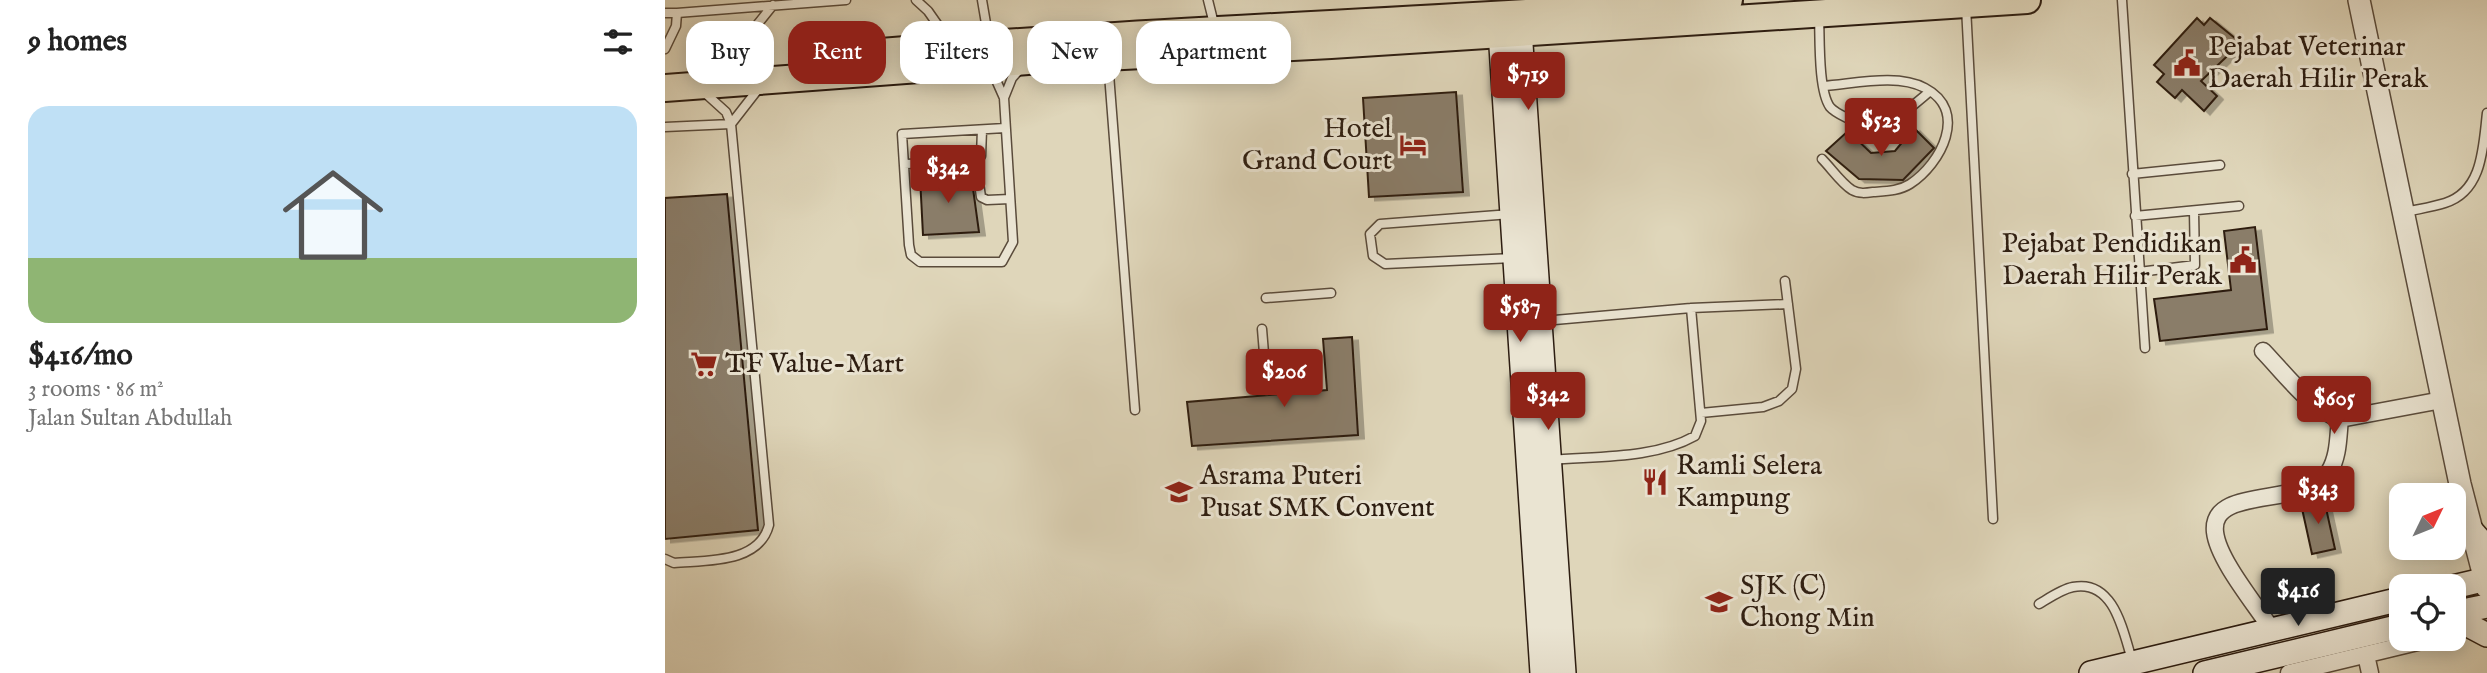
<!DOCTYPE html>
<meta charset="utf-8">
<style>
:root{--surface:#fff;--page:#f2f2f2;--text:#222;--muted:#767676;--line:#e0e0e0;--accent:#8f2418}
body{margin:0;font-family:"IM FELL English",serif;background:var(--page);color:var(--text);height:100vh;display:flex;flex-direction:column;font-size:26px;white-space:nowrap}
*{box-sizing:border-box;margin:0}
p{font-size:23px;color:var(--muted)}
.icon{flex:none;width:38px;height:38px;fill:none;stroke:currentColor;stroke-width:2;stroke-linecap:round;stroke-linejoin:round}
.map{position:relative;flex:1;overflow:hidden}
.sheet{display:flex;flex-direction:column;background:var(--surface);width:665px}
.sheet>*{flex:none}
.top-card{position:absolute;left:21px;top:21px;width:665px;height:63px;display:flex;gap:14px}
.needle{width:46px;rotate:47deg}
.fabs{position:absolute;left:1724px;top:483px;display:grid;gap:14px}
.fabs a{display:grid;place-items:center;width:77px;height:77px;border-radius:14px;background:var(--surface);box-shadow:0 4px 18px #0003;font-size:35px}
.price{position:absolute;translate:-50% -60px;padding:0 16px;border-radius:7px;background:var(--accent);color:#fff;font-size:23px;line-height:46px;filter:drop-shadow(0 2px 4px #0008)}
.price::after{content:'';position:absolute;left:50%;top:42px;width:21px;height:16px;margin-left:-10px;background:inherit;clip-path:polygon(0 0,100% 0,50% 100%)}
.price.selected{background:#222;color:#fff}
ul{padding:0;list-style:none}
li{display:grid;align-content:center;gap:14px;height:371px;padding:0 28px}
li+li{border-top:2px solid var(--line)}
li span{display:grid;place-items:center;height:217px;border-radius:21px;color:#555}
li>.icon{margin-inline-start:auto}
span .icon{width:126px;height:126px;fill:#fffc;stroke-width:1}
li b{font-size:30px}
h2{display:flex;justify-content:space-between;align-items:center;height:84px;padding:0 28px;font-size:30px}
.tag{padding:0 24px;border-radius:21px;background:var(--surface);box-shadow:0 4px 18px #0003;font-size:24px;line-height:63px}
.tag.selected{background:var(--accent);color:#fff}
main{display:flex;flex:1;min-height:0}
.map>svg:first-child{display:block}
.building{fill:#8a7d69;stroke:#2d1d11;stroke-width:2;filter:url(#shadow)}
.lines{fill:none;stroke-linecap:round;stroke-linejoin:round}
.service-casing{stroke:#5a4b3b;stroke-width:11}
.minor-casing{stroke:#5a4b3b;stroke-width:19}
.tertiary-casing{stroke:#5a4b3b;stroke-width:24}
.secondary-casing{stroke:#2d1d11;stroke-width:26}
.trunk-casing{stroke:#2d1d11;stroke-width:30}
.service{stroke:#eae4d2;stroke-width:8}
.minor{stroke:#eae4d2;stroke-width:16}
.tertiary{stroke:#eae4d2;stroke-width:21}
.secondary{stroke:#eae4d2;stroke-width:23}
.trunk{stroke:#dfd6ba;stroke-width:26}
.labels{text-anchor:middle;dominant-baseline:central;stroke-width:6;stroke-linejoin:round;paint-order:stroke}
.poi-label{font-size:28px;fill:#2d1d11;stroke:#eae4d2;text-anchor:start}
</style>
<main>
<section class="sheet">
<h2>9 homes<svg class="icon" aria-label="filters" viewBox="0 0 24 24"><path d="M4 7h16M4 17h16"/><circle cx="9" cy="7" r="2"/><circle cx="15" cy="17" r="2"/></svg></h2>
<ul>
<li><span style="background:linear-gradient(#bfe0f5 70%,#8fb573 0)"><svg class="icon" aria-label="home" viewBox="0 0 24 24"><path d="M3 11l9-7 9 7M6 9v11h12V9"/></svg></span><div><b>$416/mo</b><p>3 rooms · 86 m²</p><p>Jalan Sultan Abdullah</p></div></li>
</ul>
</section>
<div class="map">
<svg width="1822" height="673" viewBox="0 0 1822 673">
<defs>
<filter id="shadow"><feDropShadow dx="6" dy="3.5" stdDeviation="0" flood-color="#0004"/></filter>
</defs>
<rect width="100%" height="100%" fill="#dfd6ba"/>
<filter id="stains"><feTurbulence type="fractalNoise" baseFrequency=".00286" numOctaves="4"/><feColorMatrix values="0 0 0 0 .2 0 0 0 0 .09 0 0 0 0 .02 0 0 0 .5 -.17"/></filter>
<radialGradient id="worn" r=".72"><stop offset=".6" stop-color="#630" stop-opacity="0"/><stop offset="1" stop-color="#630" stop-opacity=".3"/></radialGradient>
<path class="building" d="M 1532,18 L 1539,25 L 1545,18 L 1576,43 L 1536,81 L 1552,96 L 1539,111 L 1517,90 L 1510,98 L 1492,82 L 1499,74 L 1489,65 Z
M 791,92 L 798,192 L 704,197 L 698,98 Z
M 1249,128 L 1269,148 L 1238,180 L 1194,179 L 1161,151 L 1183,131 L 1206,153 L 1230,151 Z
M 306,174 L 314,232 L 258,235 L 255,177 Z
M 62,194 L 93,530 L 0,539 L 0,198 Z
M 1590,227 L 1602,329 L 1495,341 L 1489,299 L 1566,290 L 1559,231 Z
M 687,337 L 693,435 L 527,446 L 522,402 L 662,390 L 658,339 Z
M 1659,499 L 1670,549 L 1647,554 L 1636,504 Z"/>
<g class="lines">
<defs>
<path id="service" d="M 251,0 L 263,11 L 284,41
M 317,0 L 324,41
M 543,0 L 550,28
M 1457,0 L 1480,348
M 1301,7 L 1328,519
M 0,13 L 12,13
M 1154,16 C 1155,38 1153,90 1165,107 C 1169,112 1178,116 1184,119 C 1218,134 1239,113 1264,92
M 0,49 L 11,26 L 12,13 L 181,0
M 443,61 L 470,410
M 59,66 L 108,5
M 323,71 L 331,80 L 339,98 L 348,242 L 337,262 L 255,262 L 246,255 L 244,245 L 237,134 L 340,128
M 339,98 L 347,78 L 356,68
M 66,124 L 94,88
M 0,127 L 66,124
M 1157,159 C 1166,168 1176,183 1187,190 C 1194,194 1201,193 1208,192 C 1221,191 1234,191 1245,184 C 1276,164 1304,111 1260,88 C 1232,73 1189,84 1158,86
M 311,162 L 316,197 L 322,200 L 345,199
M 239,164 L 311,162 L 316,156 L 317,130
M 1467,174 L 1555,165
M 1741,212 C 1754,209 1767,207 1780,203 C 1818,191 1818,147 1822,113
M 846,214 L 715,224 L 705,234 L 708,256 L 720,264 L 848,258
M 1470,216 L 1574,206
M 1474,272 L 1530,265 L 1529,211
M 601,298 L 666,293
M 878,321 L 1026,308 L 1123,304
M 597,329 L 602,390
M 1036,413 L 1098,407 L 1114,401 L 1127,389 L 1131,369 L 1120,281
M 886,460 C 933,456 989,459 1030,436 L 1036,421 L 1026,308
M 0,559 L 9,563 C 40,560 94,564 104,525 L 66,124 L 61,112 L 40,93
M 1374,604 C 1384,598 1397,589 1408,587 C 1449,579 1458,631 1467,660"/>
<path id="minor" d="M 1598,351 C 1621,375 1644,407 1675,419 L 1777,400
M 1607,630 C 1591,605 1553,560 1550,532 C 1545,484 1641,509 1664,472 C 1674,456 1673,436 1675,419
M 1701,655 L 1705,673
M 1624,673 L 1765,639"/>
<path id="tertiary" d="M 1694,0 L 1795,484 L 1822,588"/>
<path id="secondary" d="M 854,15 L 899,673
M 834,16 L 877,673
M 1805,529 L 1822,548
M 1788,587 L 1822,579
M 1788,613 L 1822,606
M 1788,617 L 1822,635
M 1426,673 L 1736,599
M 1540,673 L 1736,626"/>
<path id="trunk" d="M 155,57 C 457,31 761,22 1064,0
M 0,88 L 363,61 L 666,45 L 1362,0"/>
</defs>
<use href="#service" class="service-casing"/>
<use href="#minor" class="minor-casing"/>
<use href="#tertiary" class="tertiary-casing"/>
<use href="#secondary" class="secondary-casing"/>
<use href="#trunk" class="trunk-casing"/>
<use href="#service" class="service"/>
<use href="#minor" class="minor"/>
<use href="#tertiary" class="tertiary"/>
<use href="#secondary" class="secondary"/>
<use href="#trunk" class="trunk"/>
</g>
<defs>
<symbol id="civic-bare" viewBox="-9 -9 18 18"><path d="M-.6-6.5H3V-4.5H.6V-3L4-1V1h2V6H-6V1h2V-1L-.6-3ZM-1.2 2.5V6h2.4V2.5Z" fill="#8f2418" stroke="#eae4d2" stroke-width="2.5" paint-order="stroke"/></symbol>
<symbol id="hotel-bare" viewBox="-9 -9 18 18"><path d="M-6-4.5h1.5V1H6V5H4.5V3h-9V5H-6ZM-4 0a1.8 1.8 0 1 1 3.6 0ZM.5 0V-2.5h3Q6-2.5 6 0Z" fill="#8f2418" stroke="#eae4d2" stroke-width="2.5" paint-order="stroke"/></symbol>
<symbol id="supermarket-bare" viewBox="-9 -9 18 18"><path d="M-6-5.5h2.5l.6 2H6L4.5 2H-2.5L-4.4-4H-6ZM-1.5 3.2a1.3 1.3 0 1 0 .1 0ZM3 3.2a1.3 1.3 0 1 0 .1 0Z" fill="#8f2418" stroke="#eae4d2" stroke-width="2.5" paint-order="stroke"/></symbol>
<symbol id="restaurant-bare" viewBox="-9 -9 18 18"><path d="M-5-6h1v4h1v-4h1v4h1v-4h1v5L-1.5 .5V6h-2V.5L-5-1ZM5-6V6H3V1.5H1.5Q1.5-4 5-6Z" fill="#8f2418" stroke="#eae4d2" stroke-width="2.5" paint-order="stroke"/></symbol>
<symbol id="school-bare" viewBox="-9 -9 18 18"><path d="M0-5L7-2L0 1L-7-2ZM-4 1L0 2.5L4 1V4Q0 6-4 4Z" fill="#8f2418" stroke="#eae4d2" stroke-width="2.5" paint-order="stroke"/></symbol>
</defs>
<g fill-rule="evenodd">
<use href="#civic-bare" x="1503" y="44" width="38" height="38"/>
<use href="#hotel-bare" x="729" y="126" width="38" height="38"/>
<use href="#civic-bare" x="1559" y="241" width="38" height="38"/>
<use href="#supermarket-bare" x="20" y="345" width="38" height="38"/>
<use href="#restaurant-bare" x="971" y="463" width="38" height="38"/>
<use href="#school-bare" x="495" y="473" width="38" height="38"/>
<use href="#school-bare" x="1035" y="583" width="38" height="38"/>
</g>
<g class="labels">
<g class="poi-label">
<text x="1543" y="47">Pejabat Veterinar<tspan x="1543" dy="32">Daerah Hilir Perak</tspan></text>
<text x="727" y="129" text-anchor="end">Hotel<tspan x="727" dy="32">Grand Court</tspan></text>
<text x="1557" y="244" text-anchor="end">Pejabat Pendidikan<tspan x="1557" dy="32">Daerah Hilir Perak</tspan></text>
<text x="60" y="364">TF Value-Mart</text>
<text x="1011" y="466">Ramli Selera<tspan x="1011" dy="32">Kampung</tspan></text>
<text x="535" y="476">Asrama Puteri<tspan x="535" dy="32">Pusat SMK Convent</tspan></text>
<text x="1075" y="586">SJK (C)<tspan x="1075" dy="32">Chong Min</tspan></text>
</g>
</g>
<rect width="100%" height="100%" filter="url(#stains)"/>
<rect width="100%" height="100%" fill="url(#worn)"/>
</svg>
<div class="fabs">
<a><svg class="needle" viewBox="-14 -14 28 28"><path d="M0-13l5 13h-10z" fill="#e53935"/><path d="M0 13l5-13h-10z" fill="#767676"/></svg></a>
<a><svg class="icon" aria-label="locate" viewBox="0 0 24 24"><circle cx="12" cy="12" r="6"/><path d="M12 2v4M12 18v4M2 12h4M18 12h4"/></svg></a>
</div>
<b class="price" style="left:863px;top:112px">$719</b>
<b class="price" style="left:1216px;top:158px">$523</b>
<b class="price" style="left:283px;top:205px">$342</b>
<b class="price" style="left:855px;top:344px">$587</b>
<b class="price" style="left:619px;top:409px">$206</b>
<b class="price" style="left:883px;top:432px">$342</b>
<b class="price" style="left:1669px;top:436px">$605</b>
<b class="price" style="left:1653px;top:526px">$343</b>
<b class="price selected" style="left:1633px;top:628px">$416</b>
<div class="top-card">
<a class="tag">Buy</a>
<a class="tag selected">Rent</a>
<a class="tag">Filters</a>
<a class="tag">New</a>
<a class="tag">Apartment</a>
</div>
</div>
</main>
